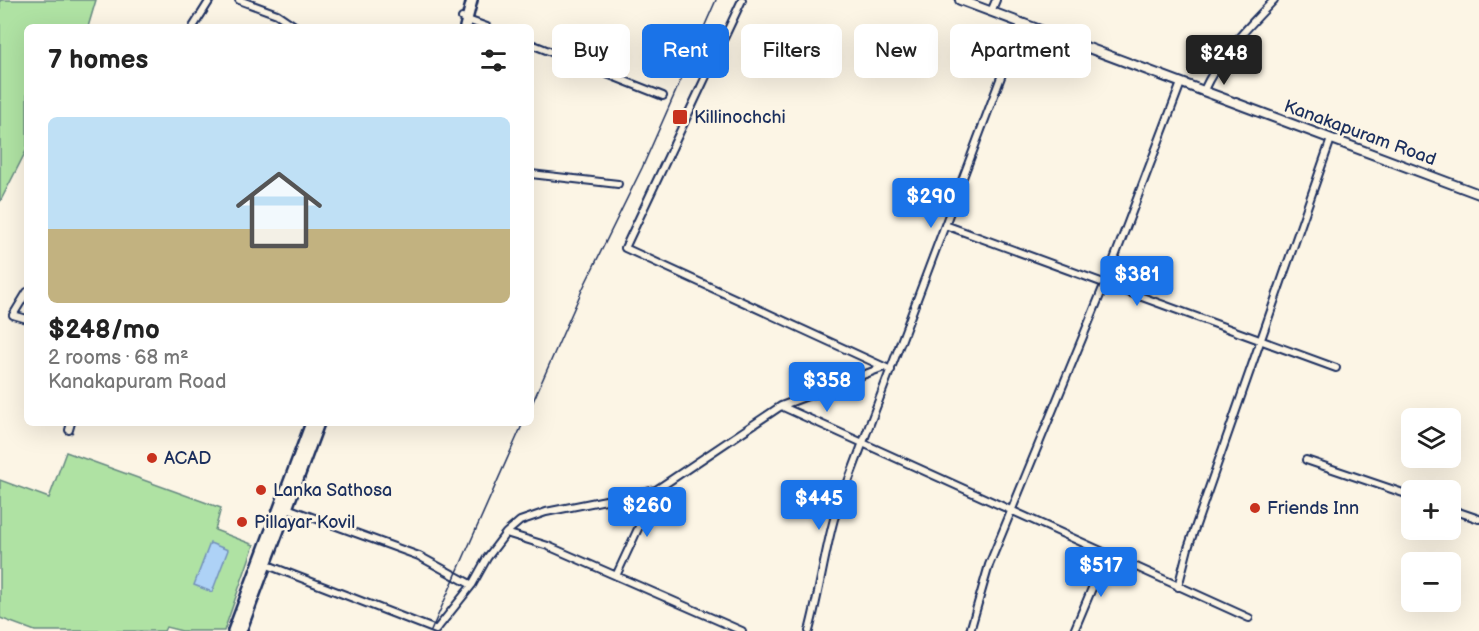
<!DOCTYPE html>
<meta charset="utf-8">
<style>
:root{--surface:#fff;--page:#f6f6f6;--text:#222;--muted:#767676;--accent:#1a73e8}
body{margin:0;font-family:"Balsamiq Sans",sans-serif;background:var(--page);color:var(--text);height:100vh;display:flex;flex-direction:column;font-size:22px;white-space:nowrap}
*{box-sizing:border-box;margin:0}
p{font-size:20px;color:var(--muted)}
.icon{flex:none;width:33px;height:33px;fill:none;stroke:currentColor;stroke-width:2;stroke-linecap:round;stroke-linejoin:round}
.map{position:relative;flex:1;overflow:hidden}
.side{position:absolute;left:24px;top:24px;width:510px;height:402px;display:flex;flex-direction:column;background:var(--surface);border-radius:9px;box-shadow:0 6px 24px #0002}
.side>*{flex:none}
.hud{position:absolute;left:552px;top:24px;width:570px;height:54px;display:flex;gap:12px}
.buttons{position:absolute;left:1401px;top:408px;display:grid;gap:12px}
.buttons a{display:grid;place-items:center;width:60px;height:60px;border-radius:9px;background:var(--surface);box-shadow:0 6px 24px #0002;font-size:30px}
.price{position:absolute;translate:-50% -51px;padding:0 14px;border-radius:6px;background:var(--accent);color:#fff;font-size:20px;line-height:39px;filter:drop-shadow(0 2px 3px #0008)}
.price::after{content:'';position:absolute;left:50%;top:36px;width:18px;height:14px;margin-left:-9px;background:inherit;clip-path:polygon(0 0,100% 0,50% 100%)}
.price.current{background:#222;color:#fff}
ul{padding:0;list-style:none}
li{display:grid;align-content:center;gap:12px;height:318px;padding:0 24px}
li span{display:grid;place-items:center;height:186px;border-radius:9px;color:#555}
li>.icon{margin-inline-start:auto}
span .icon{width:108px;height:108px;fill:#fffc;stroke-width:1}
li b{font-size:26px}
h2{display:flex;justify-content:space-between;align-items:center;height:72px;padding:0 24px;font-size:26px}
.chip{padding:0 21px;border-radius:9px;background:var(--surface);box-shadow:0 6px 24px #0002;font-size:21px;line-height:54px}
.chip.current{background:var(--accent);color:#fff}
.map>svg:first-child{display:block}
.green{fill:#afe2a3;stroke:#658880;stroke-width:1.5}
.water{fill:#aed2f6;stroke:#7391b9;stroke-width:1.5}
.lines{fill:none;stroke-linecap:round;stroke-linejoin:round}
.minor-casing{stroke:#1b2f5e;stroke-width:10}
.tertiary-casing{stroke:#1b2f5e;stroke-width:12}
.trunk-casing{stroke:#1b2f5e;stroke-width:14}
.minor{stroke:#fcf5e5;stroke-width:6}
.tertiary{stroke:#fcf5e5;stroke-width:8}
.trunk{stroke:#fcf5e5;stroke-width:9}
.rail{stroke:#1b2f5e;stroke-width:1.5}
.poi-dot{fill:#c8321e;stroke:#fcf5e5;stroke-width:2}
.labels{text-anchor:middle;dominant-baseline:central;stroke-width:5;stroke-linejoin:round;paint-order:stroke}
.poi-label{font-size:18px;fill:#1b2f5e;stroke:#fcf5e5;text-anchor:start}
.street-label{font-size:18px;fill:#1b2f5e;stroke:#fcf5e5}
</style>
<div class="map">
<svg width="1479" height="631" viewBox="0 0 1479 631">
<rect width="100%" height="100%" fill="#fcf5e5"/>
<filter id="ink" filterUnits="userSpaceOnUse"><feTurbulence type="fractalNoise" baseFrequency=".0167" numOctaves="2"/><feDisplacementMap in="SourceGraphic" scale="12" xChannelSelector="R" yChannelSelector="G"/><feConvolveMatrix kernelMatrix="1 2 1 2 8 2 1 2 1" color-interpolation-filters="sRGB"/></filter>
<g filter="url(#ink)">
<path class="green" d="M 0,0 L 96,0 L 88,27 L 27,27 L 27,149 L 0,202 Z
M 66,452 L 221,508 L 215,530 L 254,545 L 224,631 L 182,631 L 166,627 L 164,631 L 35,631 L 0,618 L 0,480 L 49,498 Z"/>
<path class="water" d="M 210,543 L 228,550 L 212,592 L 194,585 Z"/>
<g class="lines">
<defs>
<path id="minor" d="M 239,0 L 277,14 L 296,27
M 742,0 L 625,248 L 891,370
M 991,12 L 996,0
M 462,18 L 487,27
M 193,27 L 210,0
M 531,44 L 663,96
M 1203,92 C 1220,55 1246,29 1274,0
M 531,174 L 618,184
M 945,225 L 1336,368
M 27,292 L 13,315 L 27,319
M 781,406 L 1249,618
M 69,430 L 71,423
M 1306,460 L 1412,496
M 1450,509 L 1479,519
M 506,533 L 520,521 L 546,512 L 656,490 L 781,406 L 884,367
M 265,564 L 436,630 L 472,585 L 419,556 L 287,508
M 616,576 L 656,490
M 472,585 L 487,558 L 506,533 L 548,546 L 742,631
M 1178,587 L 1188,548 L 1331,139
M 809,631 C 819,594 824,556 834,519 L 1021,24
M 970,631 L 989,565 L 1105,283 L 1181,83
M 1074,631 L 1106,555"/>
<path id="tertiary" d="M 960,0 L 1479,194"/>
<path id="trunk" d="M 465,27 L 472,0
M 233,631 L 311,423
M 241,631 L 319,423"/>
</defs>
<use href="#minor" class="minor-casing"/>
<use href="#tertiary" class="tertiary-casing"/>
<use href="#trunk" class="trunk-casing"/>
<use href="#minor" class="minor"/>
<use href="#tertiary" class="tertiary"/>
<use href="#trunk" class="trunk"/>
<path class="rail" d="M 531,406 L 583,288 L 642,168 L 716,0
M 431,631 L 523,423"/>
</g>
</g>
<g class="poi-dot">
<rect x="672" y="109" width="16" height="16" rx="3"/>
<circle cx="152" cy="458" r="6"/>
<circle cx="261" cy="490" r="6"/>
<circle cx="1255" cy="508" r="6"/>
<circle cx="242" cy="522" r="6"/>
</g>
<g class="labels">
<g class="poi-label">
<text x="694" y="117">Killinochchi</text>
<text x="164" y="458">ACAD</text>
<text x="273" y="490">Lanka Sathosa</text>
<text x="1267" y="508">Friends Inn</text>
<text x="254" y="522">Pillayar Kovil</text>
</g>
<g class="street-label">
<text transform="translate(1360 133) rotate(20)">Kanakapuram Road</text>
</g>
</g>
</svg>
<div class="buttons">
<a><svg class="icon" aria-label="layers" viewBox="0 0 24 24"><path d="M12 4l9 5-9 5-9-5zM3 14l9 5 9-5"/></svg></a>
<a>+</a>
<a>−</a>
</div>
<b class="price current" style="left:1224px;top:86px">$248</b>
<b class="price" style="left:931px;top:229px">$290</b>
<b class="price" style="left:1137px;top:307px">$381</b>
<b class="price" style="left:827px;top:413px">$358</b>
<b class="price" style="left:819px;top:531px">$445</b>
<b class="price" style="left:647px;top:538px">$260</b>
<b class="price" style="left:1101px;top:598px">$517</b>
<div class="hud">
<a class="chip">Buy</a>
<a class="chip current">Rent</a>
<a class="chip">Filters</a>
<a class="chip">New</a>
<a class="chip">Apartment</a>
</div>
<section class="side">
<h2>7 homes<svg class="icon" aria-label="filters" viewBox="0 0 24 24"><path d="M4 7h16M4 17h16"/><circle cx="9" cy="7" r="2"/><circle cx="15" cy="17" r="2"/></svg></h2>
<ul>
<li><span style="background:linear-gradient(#bfe0f5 60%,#c2b280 0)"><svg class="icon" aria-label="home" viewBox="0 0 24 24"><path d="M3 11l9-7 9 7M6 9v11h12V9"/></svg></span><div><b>$248/mo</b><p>2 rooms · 68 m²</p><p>Kanakapuram Road</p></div></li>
</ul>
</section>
</div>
